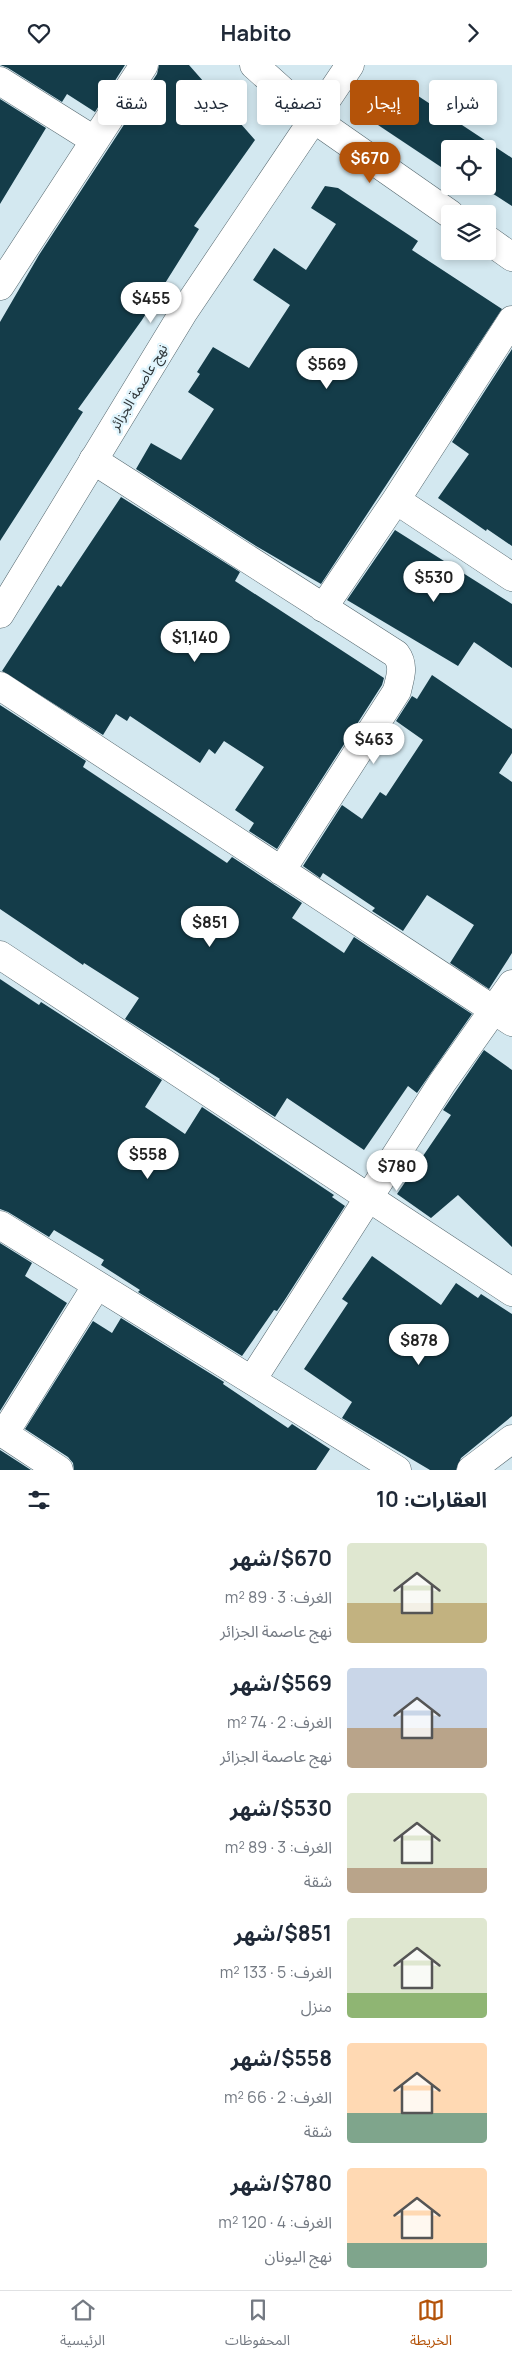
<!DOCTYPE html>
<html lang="ar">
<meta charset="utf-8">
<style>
:root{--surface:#fff;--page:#f2f2f3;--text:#1f2937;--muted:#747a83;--line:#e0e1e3;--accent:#b45309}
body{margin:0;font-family:Manrope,"Noto Sans Arabic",sans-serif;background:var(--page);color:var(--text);direction:rtl;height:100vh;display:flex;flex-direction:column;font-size:19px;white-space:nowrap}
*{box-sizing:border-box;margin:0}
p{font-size:16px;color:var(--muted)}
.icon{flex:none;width:28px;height:28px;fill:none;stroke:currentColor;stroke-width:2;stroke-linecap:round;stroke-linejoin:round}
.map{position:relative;height:1405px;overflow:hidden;direction:ltr}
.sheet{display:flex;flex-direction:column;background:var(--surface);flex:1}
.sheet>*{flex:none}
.guide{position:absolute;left:15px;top:15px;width:482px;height:45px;direction:rtl;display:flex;gap:10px}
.controls{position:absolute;left:441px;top:75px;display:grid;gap:10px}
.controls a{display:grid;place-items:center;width:55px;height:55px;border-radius:5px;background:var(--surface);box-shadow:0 2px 8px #0003;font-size:25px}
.price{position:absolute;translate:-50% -42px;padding:0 11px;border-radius:18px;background:#fff;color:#222;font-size:16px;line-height:32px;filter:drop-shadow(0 1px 2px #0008)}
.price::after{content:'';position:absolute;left:50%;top:30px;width:15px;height:11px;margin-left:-8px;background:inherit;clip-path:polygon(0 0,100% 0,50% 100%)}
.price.active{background:var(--accent);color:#fff}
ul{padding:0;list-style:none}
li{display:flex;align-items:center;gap:15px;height:125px;padding:0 25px}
li span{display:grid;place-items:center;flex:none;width:140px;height:100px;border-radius:5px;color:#555}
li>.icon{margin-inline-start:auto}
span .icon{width:60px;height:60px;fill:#fffc;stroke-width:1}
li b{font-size:21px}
h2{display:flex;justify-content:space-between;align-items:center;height:60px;padding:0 25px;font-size:21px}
.chip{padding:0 18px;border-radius:5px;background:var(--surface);box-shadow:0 2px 8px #0003;font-size:18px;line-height:45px}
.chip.active{background:var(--accent);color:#fff}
header{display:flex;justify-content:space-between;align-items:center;height:65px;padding:0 25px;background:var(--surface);font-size:22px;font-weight:700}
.menu{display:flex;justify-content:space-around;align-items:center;height:70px;border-top:1px solid var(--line);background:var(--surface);font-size:14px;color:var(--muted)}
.menu a{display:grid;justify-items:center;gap:2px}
.menu .active{color:var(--accent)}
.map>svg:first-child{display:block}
.building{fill:#143c49}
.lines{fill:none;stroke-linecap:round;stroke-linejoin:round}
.minor-casing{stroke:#54666d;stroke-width:29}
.tertiary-casing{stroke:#54666d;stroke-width:29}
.minor{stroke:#fff;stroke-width:28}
.tertiary{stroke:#fff;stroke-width:28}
.labels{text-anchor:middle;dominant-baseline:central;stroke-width:5;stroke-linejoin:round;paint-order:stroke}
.street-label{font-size:14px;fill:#30383b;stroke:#e0f5fd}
</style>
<header><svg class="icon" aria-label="forward" viewBox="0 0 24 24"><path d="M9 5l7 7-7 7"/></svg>Habito<svg class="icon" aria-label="heart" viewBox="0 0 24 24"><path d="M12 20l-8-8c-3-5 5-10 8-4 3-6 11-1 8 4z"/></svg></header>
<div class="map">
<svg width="512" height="1405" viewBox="0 0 512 1405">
<rect width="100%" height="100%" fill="#d3e8f0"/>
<path class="building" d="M 0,0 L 125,0 L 95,47 L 67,29 L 62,37 L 8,3 Z
M 159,0 L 189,0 L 255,75 L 194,161 L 199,164 L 142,255 L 78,344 L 83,347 L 0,476 L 0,257 L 39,190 L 157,9 Z
M 394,15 L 512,93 L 512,141 L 481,121 L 488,121 L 488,84 L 450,84 L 450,108 L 369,54 Z
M 0,34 L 46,63 L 0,139 Z
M 325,121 L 338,123 L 418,176 L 412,185 L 502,244 L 321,519 L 256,481 L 136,404 L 151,378 L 181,395 L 214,344 L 188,327 L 200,309 L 197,307 L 213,282 L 249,303 L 290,240 L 253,215 L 274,183 L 306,205 L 336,159 L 311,143 Z
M 512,284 L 512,481 L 487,464 L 486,466 L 438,433 L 469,389 L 452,377 Z
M 121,432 L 240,507 L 235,516 L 384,613 L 382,620 L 277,784 L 249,766 L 254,758 L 235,745 L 264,702 L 224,676 L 215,689 L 209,684 L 200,698 L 130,651 L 127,656 L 116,649 L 103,670 L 2,606 L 58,520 L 61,522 Z
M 395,465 L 512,539 L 512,603 L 474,577 L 458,601 L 347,535 Z
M 432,610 L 512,664 L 512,688 L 499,708 L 512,717 L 512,888 L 489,924 L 450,898 L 474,860 L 427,830 L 403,866 L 372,846 L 375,843 L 323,808 L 320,813 L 303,801 L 342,740 L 362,754 L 380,727 L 386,731 L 423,675 L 396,656 L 412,631 L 417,634 Z
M 0,640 L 86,696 L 83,702 L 227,798 L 232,792 L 302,838 L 292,853 L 344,888 L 354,872 L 472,949 L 417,1028 L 408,1021 L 364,1085 L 287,1033 L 275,1052 L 219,1015 L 220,1014 L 125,954 L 139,933 L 84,898 L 83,900 L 0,844 Z
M 0,914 L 39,940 L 41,937 L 162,1015 L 145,1042 L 185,1069 L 202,1042 L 334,1130 L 332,1132 L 345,1141 L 284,1236 L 277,1246 L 274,1245 L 242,1291 L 138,1227 L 140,1225 L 101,1200 L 104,1195 L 54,1165 L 49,1172 L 8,1147 L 0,1144 Z
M 484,985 L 512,1005 L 512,1182 L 458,1130 L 431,1153 L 397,1129 L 451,1050 L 443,1045 Z
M 0,1178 L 32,1198 L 25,1211 L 67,1238 L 0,1346 Z
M 372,1191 L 441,1240 L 456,1218 L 478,1233 L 481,1229 L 512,1249 L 512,1351 L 461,1393 L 456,1405 L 430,1405 L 342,1353 L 352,1337 L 304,1304 L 348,1238 L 342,1234 Z
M 121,1253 L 224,1317 L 223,1319 L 288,1363 L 292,1359 L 330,1384 L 316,1405 L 74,1405 L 73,1398 L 68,1392 L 25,1364 L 93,1256 L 112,1268 Z
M 0,1385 L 31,1405 L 0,1405 Z"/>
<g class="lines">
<defs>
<path id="minor" d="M 0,16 L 94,75
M 314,54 L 450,149
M 488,175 L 512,192
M 0,221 L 144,0
M 93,395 L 396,589 C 405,601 400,612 397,626 L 281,806
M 396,435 L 512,512
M 323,543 L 396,435 L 512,255
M 0,621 L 512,957
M 0,890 L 512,1227
M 0,1160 L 397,1405
M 252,1315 L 442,1018 L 512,919
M 0,1366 L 59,1405
M 4,1369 L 97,1220"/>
<path id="tertiary" d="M 254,0 L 314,54
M 0,549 L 183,248 L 350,0
M 471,1405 L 512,1374"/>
</defs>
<use href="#minor" class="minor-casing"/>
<use href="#tertiary" class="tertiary-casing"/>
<use href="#minor" class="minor"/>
<use href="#tertiary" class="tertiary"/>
</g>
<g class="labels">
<g class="street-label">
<text transform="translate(138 322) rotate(-59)">نهج عاصمة الجزائر</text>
</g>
</g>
</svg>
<div class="controls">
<a><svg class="icon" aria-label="locate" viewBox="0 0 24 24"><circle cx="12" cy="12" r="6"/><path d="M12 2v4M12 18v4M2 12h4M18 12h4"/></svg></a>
<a><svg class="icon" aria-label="layers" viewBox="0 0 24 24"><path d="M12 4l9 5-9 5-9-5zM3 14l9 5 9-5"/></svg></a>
</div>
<b class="price active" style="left:370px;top:119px">$670</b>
<b class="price" style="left:151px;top:259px">$455</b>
<b class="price" style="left:327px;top:325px">$569</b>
<b class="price" style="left:434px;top:538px">$530</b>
<b class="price" style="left:195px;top:598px">$1,140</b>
<b class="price" style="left:374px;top:700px">$463</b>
<b class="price" style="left:210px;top:883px">$851</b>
<b class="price" style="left:148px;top:1115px">$558</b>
<b class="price" style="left:397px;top:1127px">$780</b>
<b class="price" style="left:419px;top:1301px">$878</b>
<div class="guide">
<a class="chip">شراء</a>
<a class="chip active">إيجار</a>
<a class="chip">تصفية</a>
<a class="chip">جديد</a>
<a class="chip">شقة</a>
</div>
</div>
<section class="sheet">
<h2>العقارات: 10<svg class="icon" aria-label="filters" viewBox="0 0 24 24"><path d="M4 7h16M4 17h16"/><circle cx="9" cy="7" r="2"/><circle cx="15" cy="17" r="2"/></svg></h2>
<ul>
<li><span style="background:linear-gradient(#dfe7d0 60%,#c2b280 0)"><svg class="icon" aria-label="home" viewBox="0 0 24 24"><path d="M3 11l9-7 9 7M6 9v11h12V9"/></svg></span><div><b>$670/شهر</b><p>الغرف: 3 · 89 m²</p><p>نهج عاصمة الجزائر</p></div></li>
<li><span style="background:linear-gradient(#c9d6e8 60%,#b9a48a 0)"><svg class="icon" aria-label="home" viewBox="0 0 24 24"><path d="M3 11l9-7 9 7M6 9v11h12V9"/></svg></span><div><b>$569/شهر</b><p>الغرف: 2 · 74 m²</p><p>نهج عاصمة الجزائر</p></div></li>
<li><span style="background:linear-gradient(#dfe7d0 75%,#b9a48a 0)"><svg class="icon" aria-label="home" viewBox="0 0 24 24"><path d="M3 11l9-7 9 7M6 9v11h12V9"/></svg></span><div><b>$530/شهر</b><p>الغرف: 3 · 89 m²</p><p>شقة</p></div></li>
<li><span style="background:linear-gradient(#dfe7d0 75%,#8fb573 0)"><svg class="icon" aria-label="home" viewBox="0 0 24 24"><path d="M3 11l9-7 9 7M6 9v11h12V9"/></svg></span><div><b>$851/شهر</b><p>الغرف: 5 · 133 m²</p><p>منزل</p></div></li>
<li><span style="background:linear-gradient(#ffd9b3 70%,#7fa58c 0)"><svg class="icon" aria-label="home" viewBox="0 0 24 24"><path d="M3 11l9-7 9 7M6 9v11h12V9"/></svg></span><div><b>$558/شهر</b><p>الغرف: 2 · 66 m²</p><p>شقة</p></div></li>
<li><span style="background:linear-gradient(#ffd9b3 75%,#7fa58c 0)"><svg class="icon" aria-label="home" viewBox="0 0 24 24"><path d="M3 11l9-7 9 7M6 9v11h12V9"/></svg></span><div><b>$780/شهر</b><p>الغرف: 4 · 120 m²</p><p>نهج اليونان</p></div></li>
</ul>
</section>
<nav class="menu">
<a class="active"><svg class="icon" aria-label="map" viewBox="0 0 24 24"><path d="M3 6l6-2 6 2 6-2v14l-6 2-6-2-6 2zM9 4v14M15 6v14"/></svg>الخريطة</a>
<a><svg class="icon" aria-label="saved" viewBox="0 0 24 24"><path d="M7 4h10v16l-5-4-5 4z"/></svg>المحفوظات</a>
<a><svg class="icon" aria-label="home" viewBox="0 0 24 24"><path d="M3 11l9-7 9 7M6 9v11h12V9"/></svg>الرئيسية</a>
</nav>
